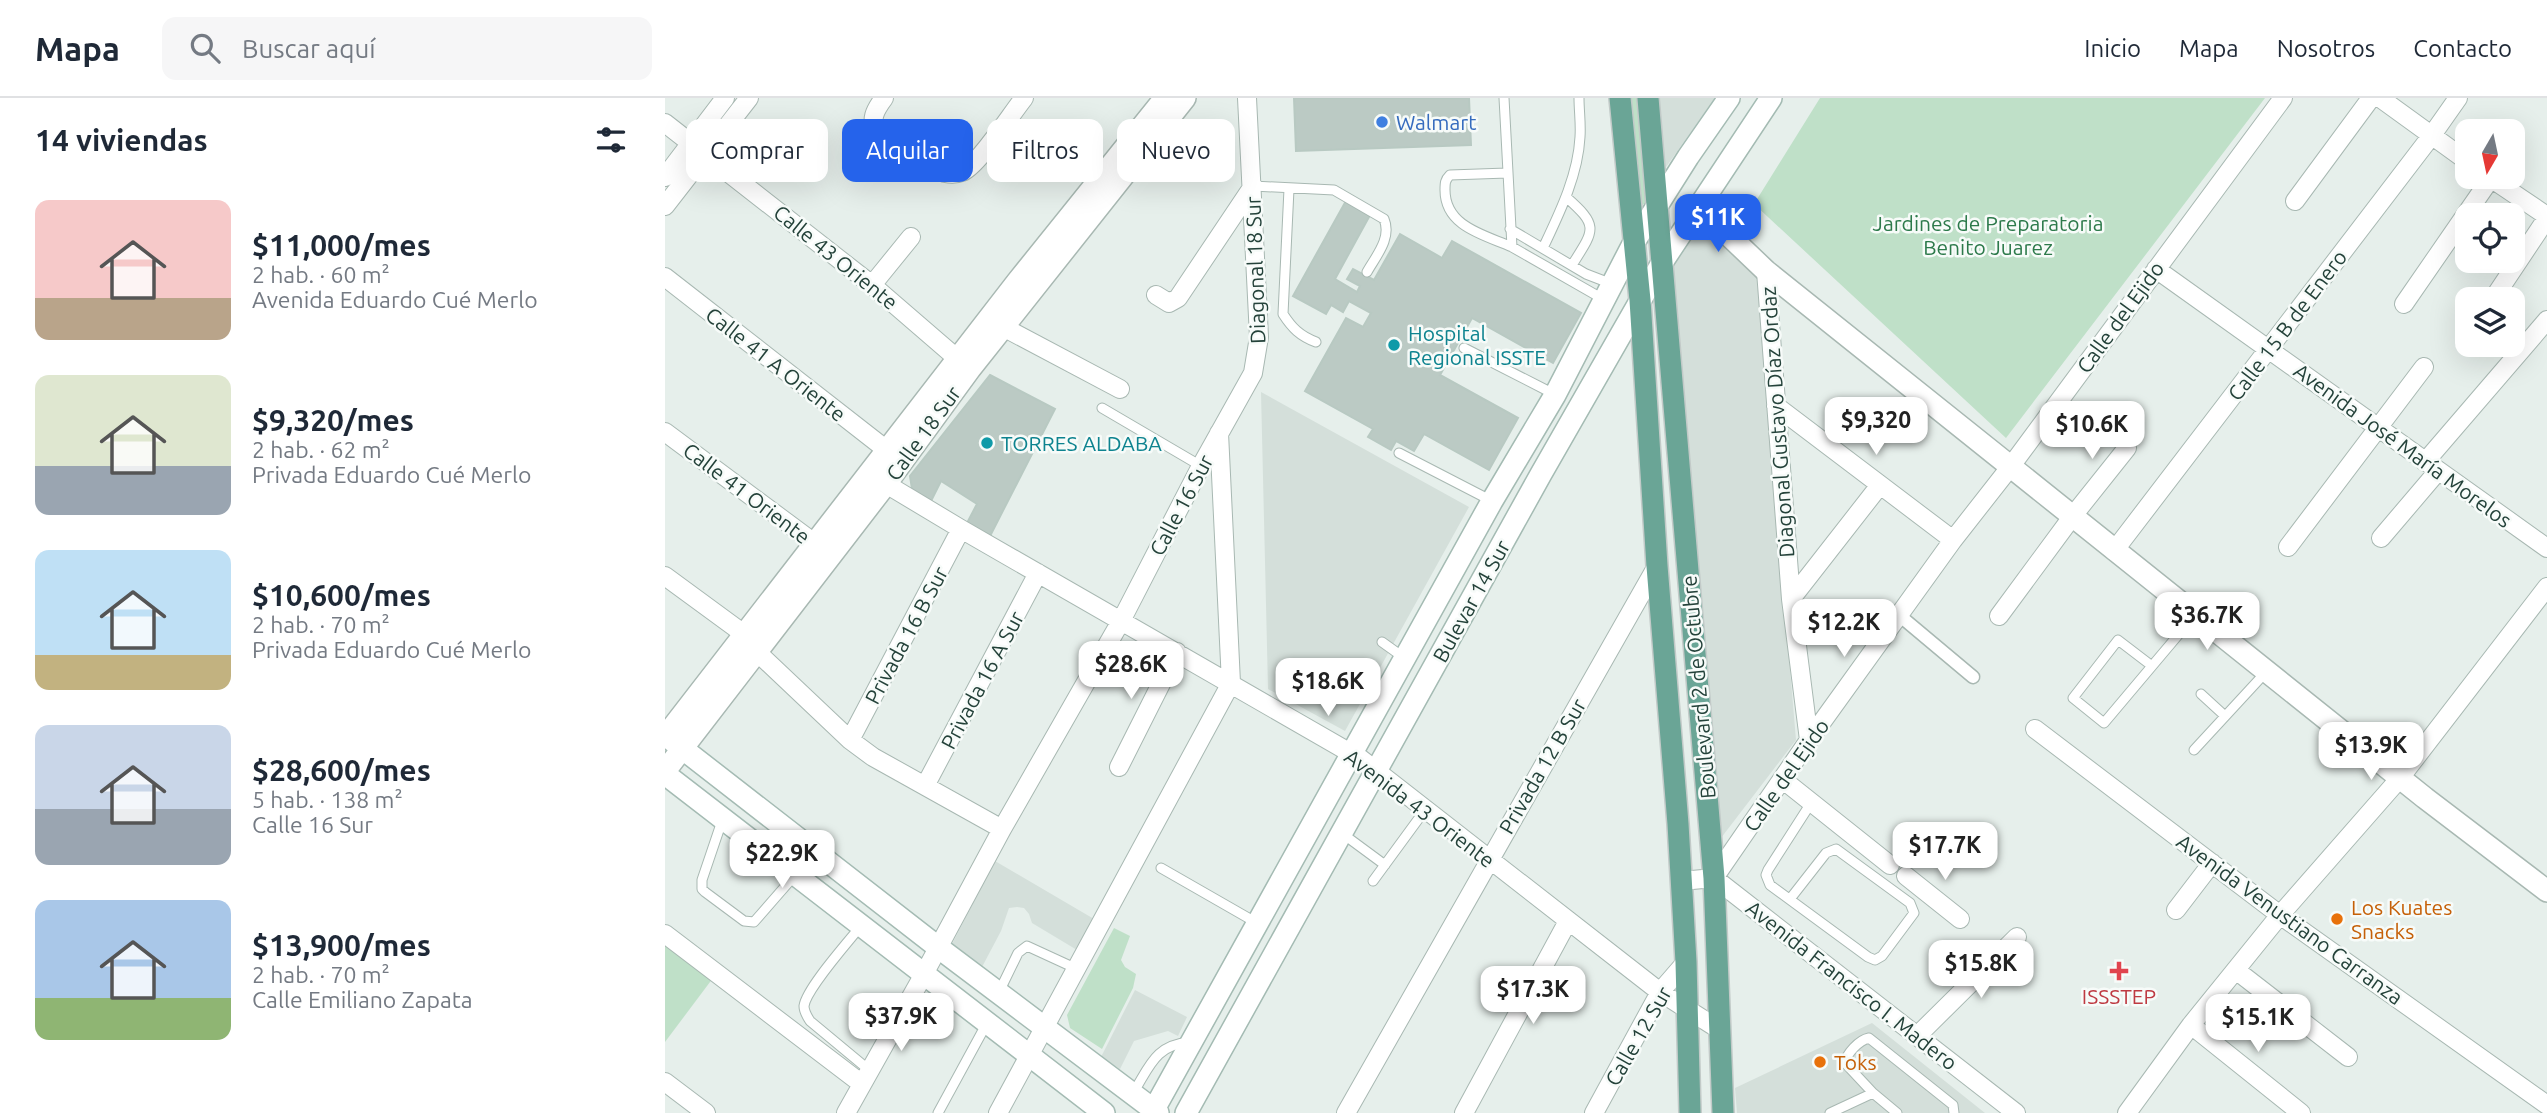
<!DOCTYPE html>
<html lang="es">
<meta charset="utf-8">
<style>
:root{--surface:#fff;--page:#f6f6f7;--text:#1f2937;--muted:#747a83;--line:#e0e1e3;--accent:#2563eb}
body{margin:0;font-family:Ubuntu,sans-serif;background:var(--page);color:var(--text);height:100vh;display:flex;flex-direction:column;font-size:26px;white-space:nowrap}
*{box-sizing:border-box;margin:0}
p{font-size:23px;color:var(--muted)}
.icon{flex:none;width:38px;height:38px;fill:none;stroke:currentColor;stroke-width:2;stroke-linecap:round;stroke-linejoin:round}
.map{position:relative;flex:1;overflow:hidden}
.side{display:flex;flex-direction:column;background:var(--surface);width:665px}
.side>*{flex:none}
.banner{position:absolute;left:21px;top:21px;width:665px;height:63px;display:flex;gap:14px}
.needle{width:46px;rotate:189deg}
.buttons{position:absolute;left:1790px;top:21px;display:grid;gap:14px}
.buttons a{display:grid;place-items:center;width:70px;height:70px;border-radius:14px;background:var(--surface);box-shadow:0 7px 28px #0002;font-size:35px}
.price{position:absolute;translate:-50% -60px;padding:0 16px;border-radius:14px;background:#fff;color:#222;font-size:23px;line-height:46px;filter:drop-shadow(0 2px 4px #0008)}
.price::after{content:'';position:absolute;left:50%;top:42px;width:21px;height:16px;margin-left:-10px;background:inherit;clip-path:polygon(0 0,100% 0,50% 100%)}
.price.selected{background:var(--accent);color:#fff}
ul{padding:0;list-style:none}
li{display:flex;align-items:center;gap:21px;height:175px;padding:0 35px}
li span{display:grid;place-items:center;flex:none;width:196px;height:140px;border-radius:14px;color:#555}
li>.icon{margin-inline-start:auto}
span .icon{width:84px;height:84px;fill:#fffc;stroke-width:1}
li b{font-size:30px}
h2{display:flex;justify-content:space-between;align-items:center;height:84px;padding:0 35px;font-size:30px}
.chip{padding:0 24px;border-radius:14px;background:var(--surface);box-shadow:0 7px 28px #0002;font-size:24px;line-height:63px}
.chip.selected{background:var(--accent);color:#fff}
header{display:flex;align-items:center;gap:42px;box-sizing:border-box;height:98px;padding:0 35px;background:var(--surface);border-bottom:2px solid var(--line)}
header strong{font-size:33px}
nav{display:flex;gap:38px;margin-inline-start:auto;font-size:24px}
.search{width:490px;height:63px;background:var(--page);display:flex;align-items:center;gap:18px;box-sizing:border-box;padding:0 24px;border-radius:14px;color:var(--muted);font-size:26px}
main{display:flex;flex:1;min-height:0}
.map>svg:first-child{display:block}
.built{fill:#d4dfda}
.green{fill:#bfe0c8}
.building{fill:#bbcac4;stroke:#b8c9c2;stroke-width:2}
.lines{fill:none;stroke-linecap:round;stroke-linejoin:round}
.service-casing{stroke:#a8b8b2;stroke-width:11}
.pedestrian-casing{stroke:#a8b8b2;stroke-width:15}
.minor-casing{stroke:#a8b8b2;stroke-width:20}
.tertiary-casing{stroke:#a8b8b2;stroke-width:24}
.secondary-casing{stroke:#a4bbb3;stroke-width:24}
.primary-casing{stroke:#c2cac8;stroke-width:24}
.service{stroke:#fff;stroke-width:9}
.pedestrian{stroke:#fff;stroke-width:12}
.minor{stroke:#fff;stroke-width:18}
.tertiary{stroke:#fff;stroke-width:21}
.secondary{stroke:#fff;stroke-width:21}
.primary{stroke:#6aa596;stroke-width:21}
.shop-dot{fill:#3f7fe0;stroke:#f7fbf9;stroke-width:2.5}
.culture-dot{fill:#0f9aa8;stroke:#f7fbf9;stroke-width:2.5}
.food-dot{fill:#e8710a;stroke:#f7fbf9;stroke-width:2.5}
.health-dot{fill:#e0444e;stroke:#f7fbf9;stroke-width:2.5}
.labels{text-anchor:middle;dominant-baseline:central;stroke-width:5;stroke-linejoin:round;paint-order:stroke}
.shop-label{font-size:21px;fill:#366cbe;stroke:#f7fbf9;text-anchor:start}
.park-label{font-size:21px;fill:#2d7a4b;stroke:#f7fbf9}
.street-label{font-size:21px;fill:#24423a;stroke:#f7fbf9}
.culture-label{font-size:21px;fill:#0d838f;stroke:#f7fbf9;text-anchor:start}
.food-label{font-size:21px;fill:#c56008;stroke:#f7fbf9;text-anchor:start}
.health-label{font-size:21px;fill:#be3a42;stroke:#f7fbf9}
</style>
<header>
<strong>Mapa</strong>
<div class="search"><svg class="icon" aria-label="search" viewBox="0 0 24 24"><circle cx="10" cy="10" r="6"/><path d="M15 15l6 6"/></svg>Buscar aquí</div>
<nav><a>Inicio</a><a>Mapa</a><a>Nosotros</a><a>Contacto</a></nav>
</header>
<main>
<section class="side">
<h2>14 viviendas<svg class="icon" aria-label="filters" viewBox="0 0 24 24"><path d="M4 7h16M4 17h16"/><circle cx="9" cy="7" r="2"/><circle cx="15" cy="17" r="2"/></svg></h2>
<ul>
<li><span style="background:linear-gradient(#f6c9c9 70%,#b9a48a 0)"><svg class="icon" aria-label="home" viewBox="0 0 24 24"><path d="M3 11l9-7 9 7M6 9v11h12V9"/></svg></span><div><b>$11,000/mes</b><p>2 hab. · 60 m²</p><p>Avenida Eduardo Cué Merlo</p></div></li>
<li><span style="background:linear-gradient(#dfe7d0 65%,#9aa5b1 0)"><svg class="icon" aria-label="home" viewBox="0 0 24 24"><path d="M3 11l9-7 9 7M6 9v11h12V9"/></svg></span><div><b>$9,320/mes</b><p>2 hab. · 62 m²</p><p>Privada Eduardo Cué Merlo</p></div></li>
<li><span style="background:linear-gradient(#bfe0f5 75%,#c2b280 0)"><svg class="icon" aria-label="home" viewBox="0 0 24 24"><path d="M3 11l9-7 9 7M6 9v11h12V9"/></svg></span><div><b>$10,600/mes</b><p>2 hab. · 70 m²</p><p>Privada Eduardo Cué Merlo</p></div></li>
<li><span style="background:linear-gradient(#c9d6e8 60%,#9aa5b1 0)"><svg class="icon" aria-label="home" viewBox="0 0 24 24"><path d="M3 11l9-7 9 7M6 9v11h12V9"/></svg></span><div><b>$28,600/mes</b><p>5 hab. · 138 m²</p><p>Calle 16 Sur</p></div></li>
<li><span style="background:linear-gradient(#a9c7e8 70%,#8fb573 0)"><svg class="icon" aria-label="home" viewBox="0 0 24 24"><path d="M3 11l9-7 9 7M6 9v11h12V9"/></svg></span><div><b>$13,900/mes</b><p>2 hab. · 70 m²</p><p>Calle Emiliano Zapata</p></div></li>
</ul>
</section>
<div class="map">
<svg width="1882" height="1015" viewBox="0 0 1882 1015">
<rect width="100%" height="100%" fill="#e6efeb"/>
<path class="built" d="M 992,0 L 1050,0 L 994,79 Z
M 1036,130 L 1091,169 L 1131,642 L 1056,740 L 1004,168 Z
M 596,294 L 804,409 L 680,633 L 603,591 Z
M 330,763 L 429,821 L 412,852 L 367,825 L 364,816 L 359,810 L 352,809 L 344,810 L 336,833 L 317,869 L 286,848 Z
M 470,892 L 522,919 L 513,938 L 503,933 L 469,943 L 455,971 L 436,959 Z
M 1207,925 L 1320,1015 L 1072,1015 L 1070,990 Z"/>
<path class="green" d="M 962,0 L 978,0 L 985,103 L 971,110 Z
M 1155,0 L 1600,0 L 1341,340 L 1089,106 Z
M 449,830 L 465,838 L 456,862 L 460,869 L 471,876 L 468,890 L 437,951 L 405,930 L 402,917 Z
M 0,844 L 48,880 L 0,944 Z"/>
<path class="building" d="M 629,0 L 804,0 L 806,47 L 631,53 Z
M 681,103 L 705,117 L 670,181 L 692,194 L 695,188 L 682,181 L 688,171 L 709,182 L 735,136 L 777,160 L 787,143 L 916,215 L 888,265 L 807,220 L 775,277 L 853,320 L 824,372 L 759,336 L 749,353 L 731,343 L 726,352 L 703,339 L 708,331 L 640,293 L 681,220 L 698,229 L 706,215 L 684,203 L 678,214 L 666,207 L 661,216 L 628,198 Z
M 325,277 L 390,311 L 325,438 L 302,425 L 312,406 L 276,383 L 266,403 L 247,391 L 245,378 Z"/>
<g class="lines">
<defs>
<path id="service" d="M 839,0 L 847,149 L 938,201
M 842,75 L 785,77 C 780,82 780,85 780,92 C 780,129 820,137 847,149
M 588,88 L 669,92 L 719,121 C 727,140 711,158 702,174
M 624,91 L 618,216 C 627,230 635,238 651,244
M 901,99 C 934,128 930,131 907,167
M 845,131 L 921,176 L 947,186
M 878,150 C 894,116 913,78 915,39 C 916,26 914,13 914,0
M 799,250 L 889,296
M 437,310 L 536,368
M 734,355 L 827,403
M 717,544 L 738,559
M 1487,568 L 1453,542 L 1408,600 L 1439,625 L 1530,517
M 1536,596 L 1560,618
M 1529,652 L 1601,574
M 58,720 L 37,782 L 37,791 L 40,794 L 79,823 L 89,824 L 130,777
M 678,736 L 720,767
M 496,770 L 592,825
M 708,783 L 760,712
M 1125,801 L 1161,755 L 1171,751 L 1245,805 L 1249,815 L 1217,858 L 1210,862 L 1203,859 L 1105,787 L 1101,777 L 1103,772 L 1146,705
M 195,829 C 183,844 141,891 139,908 C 139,914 142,918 145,923 L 204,972
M 334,894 L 353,855 L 362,848 L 412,871
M 468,995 C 485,968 490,947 525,944
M 1208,995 L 1232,1015
M 273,1015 L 322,925
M 1165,1015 L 1208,995 L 1180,965 C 1181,956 1194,942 1204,940 L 1288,1007 L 1289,1015"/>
<path id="pedestrian" d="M 1234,517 L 1308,579"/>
<path id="minor" d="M 219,0 C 210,12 204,22 213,36 L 280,75 C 285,76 292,76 297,74 C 313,68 346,16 359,0
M 1715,0 L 1802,63
M 0,25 L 207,187 L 302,269
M 0,79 L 60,0
M 1824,79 L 1882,118
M 1630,103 L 1706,0
M 0,108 L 84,0
M 1491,171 L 1882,450
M 1101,173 L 1126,501 L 1144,642
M 0,179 L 223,353
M 207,187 L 246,139
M 491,197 L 504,205 L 513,200 L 588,88
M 1828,201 L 1882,120
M 1739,206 L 1826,80
M 338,229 L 455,291
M 1800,244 L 1802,240
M 1111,308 L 1288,442
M 0,334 L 160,453
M 1760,364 L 1882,222
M 221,386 L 296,431 L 696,661 L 995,894 L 1055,932
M 1716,440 L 1773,373
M 1623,449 L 1759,269
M 1449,453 L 1767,37 L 1793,0
M 0,478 L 79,536
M 1126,501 L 1215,387
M 1334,518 L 1407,419 L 1462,350
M 92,554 L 185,642 L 208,659 L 337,731
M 1370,631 L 1615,817 L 1882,1007
M 185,642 L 296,431
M 454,669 L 512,554
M 1117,681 L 1225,767
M 260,688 L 373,475
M 1241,778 L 1295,821
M 1049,780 L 1144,642 L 1288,442 L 1346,368 L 1618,0
M 1016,783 L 1049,780 L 1351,1015
M 1511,812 L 1547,765
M 0,836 L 197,986
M 1572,873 L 1683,959
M 1526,927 L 1636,1015
M 1252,938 L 1352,839
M 0,984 L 41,1015
M 181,1015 L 259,876 L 337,731 L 456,523 L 536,368 L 588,275 L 594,239 L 582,0
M 333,1015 L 566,585 L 554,335
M 681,1015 L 992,468
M 799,1015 L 903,823
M 929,1015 L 995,894 L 1021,864
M 1462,1015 L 1526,927 L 1615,817 L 1735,680 L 1882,489"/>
<path id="tertiary" d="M 1034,109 L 1101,173 L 1760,700 L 1882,793
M 0,639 L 352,184 L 500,0
M 0,673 L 221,386 L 305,271 L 520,0"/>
<path id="secondary" d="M 0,637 L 274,850 L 493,1015
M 0,676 L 439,1015
M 487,1015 L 827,403 L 890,297 L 968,146 L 1023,59 L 1064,0
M 521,1015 L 876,376 L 998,163 L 1106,0"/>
<path id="primary" d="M 955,0 L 975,202 L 992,468 L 1013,726 L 1021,864 L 1025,1015
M 983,0 L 1049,780 L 1058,1015"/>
</defs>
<use href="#service" class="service-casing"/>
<use href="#pedestrian" class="pedestrian-casing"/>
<use href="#minor" class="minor-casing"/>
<use href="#tertiary" class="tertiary-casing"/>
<use href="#secondary" class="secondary-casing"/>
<use href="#primary" class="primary-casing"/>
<use href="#service" class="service"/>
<use href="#pedestrian" class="pedestrian"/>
<use href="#minor" class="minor"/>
<use href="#tertiary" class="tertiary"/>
<use href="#secondary" class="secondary"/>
<use href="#primary" class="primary"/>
</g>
<circle class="shop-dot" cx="717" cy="24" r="7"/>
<g class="culture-dot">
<circle cx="729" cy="247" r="7"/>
<circle cx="322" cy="345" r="7"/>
</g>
<g class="food-dot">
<circle cx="1672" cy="821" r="7"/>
<circle cx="1155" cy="964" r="7"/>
</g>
<path class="health-dot" d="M1450.5 862.5h7v7h7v7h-7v7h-7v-7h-7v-7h7z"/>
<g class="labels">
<g class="shop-label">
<text x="731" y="24">Walmart</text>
</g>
<g class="park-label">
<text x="1323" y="125">Jardines de Preparatoria<tspan x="1323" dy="24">Benito Juarez</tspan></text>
</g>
<g class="street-label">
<text transform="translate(171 159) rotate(39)">Calle 43 Oriente</text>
<text transform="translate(590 172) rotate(-92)">Diagonal 18 Sur</text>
<text transform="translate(1455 219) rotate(-54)">Calle del Ejido</text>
<text transform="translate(1622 227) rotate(-53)">Calle 15 B de Enero</text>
<text transform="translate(111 266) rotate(38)">Calle 41 A Oriente</text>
<text transform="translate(1112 324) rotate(-94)">Diagonal Gustavo Díaz Ordaz</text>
<text transform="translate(258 335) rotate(-54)">Calle 18 Sur</text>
<text transform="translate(1738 347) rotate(36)">Avenida José María Morelos</text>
<text transform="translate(82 395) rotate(37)">Calle 41 Oriente</text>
<text transform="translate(516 407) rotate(-62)">Calle 16 Sur</text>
<text transform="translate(806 503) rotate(-61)">Bulevar 14 Sur</text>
<text transform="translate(241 537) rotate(-62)">Privada 16 B Sur</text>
<text transform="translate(317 582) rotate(-62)">Privada 16 A Sur</text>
<text transform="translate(1033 589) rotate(-95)">Boulevard 2 de Octubre</text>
<text transform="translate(877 668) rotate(-60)">Privada 12 B Sur</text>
<text transform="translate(1121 677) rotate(-55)">Calle del Ejido</text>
<text transform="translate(755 710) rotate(37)">Avenida 43 Oriente</text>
<text transform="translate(1625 821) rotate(36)">Avenida Venustiano Carranza</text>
<text transform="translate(1187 887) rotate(38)">Avenida Francisco I. Madero</text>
<text transform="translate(973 938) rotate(-60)">Calle 12 Sur</text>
</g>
<g class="culture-label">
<text x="743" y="235">Hospital<tspan x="743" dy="24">Regional ISSTE</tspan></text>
<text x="336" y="345">TORRES ALDABA</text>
</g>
<g class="food-label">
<text x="1686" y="809">Los Kuates<tspan x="1686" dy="24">Snacks</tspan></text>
<text x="1169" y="964">Toks</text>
</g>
<g class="health-label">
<text x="1454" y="898">ISSSTEP</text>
</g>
</g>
</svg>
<div class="buttons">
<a><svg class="needle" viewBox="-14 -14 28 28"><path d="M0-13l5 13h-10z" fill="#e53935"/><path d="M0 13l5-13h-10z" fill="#747a83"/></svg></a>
<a><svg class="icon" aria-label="locate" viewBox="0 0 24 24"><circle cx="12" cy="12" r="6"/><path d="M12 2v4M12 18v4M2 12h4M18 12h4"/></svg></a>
<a><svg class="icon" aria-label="layers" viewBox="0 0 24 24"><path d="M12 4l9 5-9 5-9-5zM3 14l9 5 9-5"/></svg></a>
</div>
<b class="price selected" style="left:1053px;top:156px">$11K</b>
<b class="price" style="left:1211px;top:359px">$9,320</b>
<b class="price" style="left:1427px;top:363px">$10.6K</b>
<b class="price" style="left:1542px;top:554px">$36.7K</b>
<b class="price" style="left:1179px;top:561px">$12.2K</b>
<b class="price" style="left:466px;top:603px">$28.6K</b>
<b class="price" style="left:663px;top:620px">$18.6K</b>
<b class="price" style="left:1706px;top:684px">$13.9K</b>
<b class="price" style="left:1280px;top:784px">$17.7K</b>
<b class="price" style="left:117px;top:792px">$22.9K</b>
<b class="price" style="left:1316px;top:902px">$15.8K</b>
<b class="price" style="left:868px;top:928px">$17.3K</b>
<b class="price" style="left:236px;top:955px">$37.9K</b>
<b class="price" style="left:1593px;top:956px">$15.1K</b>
<div class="banner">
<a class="chip">Comprar</a>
<a class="chip selected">Alquilar</a>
<a class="chip">Filtros</a>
<a class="chip">Nuevo</a>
</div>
</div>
</main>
